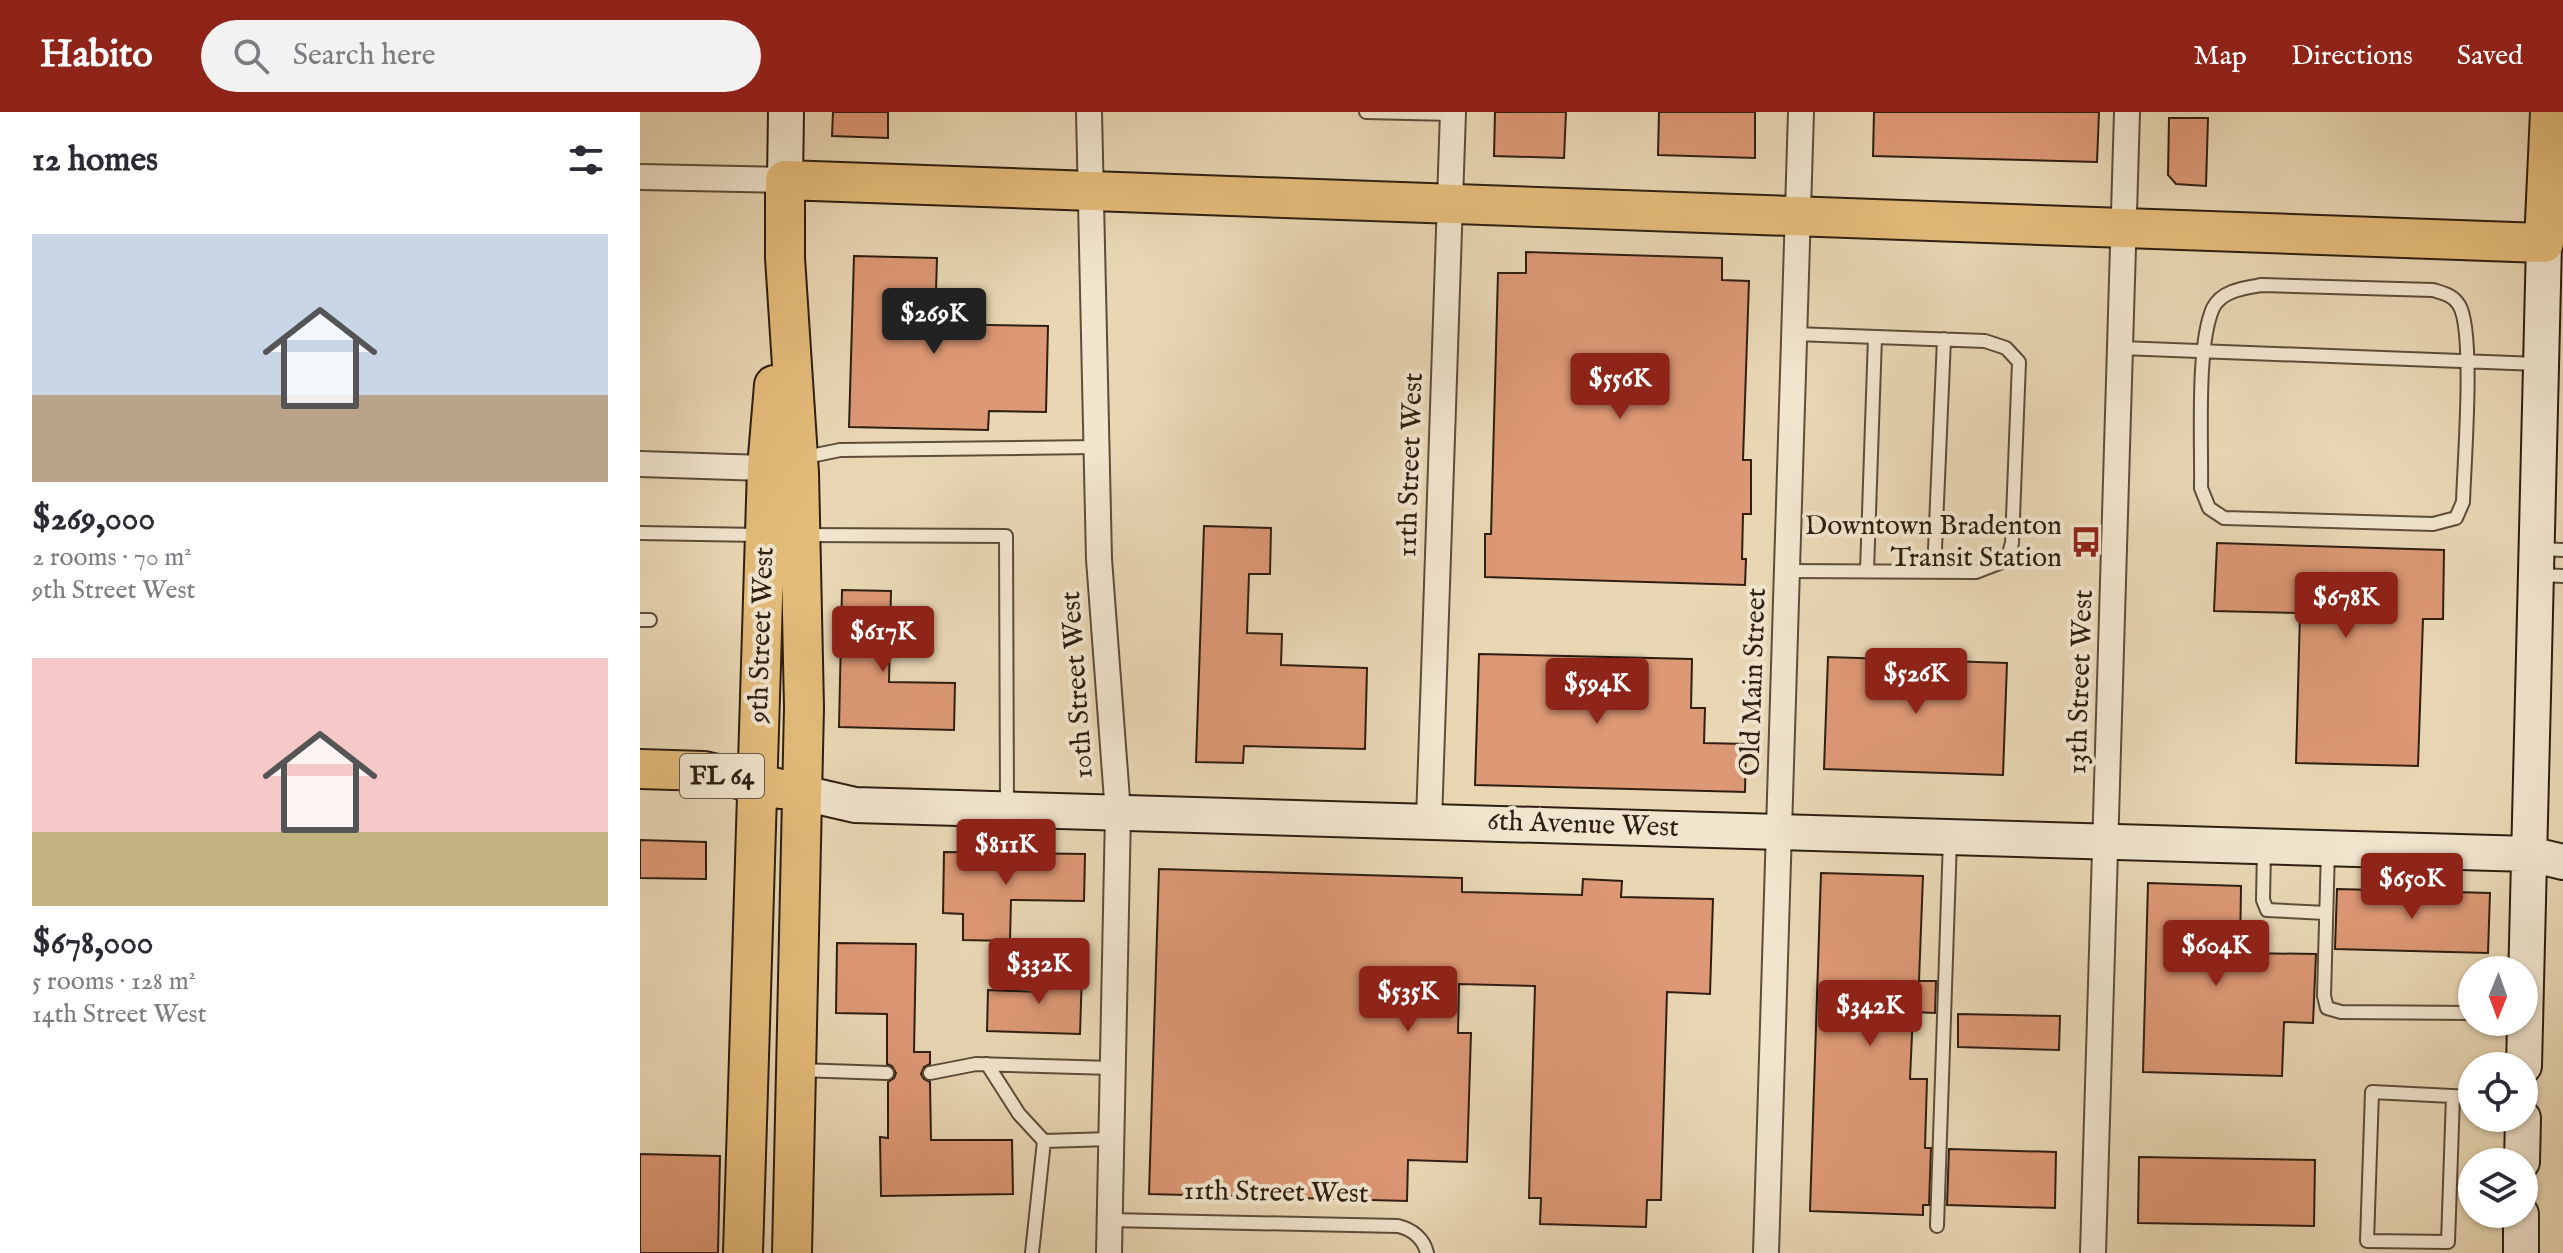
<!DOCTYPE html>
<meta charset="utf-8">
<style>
:root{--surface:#fff;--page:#f2f2f3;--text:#2b2b33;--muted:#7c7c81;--accent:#8f2418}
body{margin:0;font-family:"IM FELL English",serif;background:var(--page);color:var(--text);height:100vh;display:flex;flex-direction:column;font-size:30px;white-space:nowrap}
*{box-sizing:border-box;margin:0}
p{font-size:26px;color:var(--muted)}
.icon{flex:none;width:44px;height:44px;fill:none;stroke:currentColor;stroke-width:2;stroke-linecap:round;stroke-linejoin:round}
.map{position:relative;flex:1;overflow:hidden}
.side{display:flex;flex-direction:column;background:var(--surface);width:640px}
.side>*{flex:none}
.needle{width:52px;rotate:181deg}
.fabs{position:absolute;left:1818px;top:844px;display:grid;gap:16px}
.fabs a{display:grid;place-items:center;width:80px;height:80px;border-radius:50%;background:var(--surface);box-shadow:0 2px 6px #0004;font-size:40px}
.price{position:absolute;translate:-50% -68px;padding:0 18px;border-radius:8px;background:var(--accent);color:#fff;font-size:26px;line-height:52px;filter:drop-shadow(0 2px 4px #0008)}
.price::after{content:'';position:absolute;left:50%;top:48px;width:24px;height:18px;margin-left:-12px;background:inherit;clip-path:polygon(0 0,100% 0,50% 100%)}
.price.selected{background:#222;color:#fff}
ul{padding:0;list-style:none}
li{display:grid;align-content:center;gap:16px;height:424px;padding:0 32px}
li span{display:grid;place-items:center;height:248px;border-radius:0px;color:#555}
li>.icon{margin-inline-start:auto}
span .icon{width:144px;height:144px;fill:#fffc;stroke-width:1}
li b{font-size:34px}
h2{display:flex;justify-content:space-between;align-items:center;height:96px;padding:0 32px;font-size:34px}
header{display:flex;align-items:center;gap:48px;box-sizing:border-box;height:112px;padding:0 40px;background:var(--accent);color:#fff}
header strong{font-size:38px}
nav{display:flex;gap:44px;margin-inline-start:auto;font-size:28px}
.search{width:560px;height:72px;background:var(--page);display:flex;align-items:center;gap:20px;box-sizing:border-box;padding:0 28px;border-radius:44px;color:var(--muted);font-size:30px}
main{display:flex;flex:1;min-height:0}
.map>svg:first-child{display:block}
.building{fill:#dd9875;stroke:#2e1f12;stroke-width:2}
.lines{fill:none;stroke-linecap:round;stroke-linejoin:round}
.lane-casing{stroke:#5d4d3a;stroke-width:16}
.street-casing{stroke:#5d4d3a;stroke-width:28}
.secondary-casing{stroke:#2e1f12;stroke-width:38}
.primary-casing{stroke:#2e1f12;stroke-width:42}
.lane{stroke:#f1e5ce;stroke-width:12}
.street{stroke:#f1e5ce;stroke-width:24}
.secondary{stroke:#f1e5ce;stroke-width:34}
.primary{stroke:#e4bc7a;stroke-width:38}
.labels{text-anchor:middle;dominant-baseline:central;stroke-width:8;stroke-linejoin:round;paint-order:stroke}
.shield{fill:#f1e5ce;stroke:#685a4a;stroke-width:2}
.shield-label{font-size:26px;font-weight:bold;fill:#2e1f12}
.street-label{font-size:28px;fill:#2e1f12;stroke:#f1e5ce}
.poi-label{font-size:28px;fill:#2e1f12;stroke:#f1e5ce;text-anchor:end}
</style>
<header>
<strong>Habito</strong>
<div class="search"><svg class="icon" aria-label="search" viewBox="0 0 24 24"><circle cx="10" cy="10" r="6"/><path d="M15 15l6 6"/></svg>Search here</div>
<nav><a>Map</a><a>Directions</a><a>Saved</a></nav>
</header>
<main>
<section class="side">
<h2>12 homes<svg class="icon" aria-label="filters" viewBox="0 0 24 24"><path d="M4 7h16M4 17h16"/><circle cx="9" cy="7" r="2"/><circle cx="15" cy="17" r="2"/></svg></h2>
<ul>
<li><span style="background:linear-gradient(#c9d6e8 65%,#b9a48a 0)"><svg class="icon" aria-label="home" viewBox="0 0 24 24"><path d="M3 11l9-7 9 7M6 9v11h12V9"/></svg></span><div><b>$269,000</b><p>2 rooms · 70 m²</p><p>9th Street West</p></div></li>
<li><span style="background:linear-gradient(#f6c9c9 70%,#c2b280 0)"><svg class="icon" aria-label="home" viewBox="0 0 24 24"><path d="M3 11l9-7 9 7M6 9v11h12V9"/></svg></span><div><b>$678,000</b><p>5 rooms · 128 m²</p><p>14th Street West</p></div></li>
</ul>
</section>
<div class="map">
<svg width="1923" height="1141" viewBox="0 0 1923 1141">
<rect width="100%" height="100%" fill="#e9d7b4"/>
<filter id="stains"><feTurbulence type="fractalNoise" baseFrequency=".0025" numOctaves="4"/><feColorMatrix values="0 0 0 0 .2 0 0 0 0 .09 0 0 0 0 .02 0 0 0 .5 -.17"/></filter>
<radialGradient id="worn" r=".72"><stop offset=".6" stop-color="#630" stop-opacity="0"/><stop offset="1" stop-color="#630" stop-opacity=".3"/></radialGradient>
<path class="building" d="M 193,0 L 248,0 L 248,26 L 192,24 Z
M 855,0 L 926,0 L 924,46 L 854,44 Z
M 1019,0 L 1115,0 L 1115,46 L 1018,43 Z
M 1234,0 L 1459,0 L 1457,50 L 1233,44 Z
M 1529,6 L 1568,6 L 1566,74 L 1536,72 L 1528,63 Z
M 886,140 L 1082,146 L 1082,168 L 1109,169 L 1103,348 L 1111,348 L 1111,402 L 1103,402 L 1102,447 L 1106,447 L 1105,473 L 845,465 L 845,422 L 851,422 L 858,161 L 886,161 Z
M 214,144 L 297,146 L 295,212 L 408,214 L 406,300 L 349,299 L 348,318 L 209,315 Z
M 564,414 L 631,416 L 630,462 L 609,462 L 607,521 L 642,522 L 641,553 L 727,556 L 725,637 L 604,634 L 603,651 L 556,650 Z
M 1577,431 L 1804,438 L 1803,507 L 1783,507 L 1778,654 L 1656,651 L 1660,501 L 1574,499 Z
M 202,478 L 251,479 L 249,570 L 315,571 L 314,618 L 199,615 Z
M 839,542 L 1052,547 L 1051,596 L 1065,596 L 1064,631 L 1106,632 L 1105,680 L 835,673 Z
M 1188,545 L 1367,551 L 1363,663 L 1184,657 Z
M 0,728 L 66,730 L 66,767 L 0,766 Z
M 304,740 L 445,742 L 444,789 L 371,788 L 370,829 L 323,828 L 323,802 L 303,801 Z
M 519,757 L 822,766 L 822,780 L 942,783 L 943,767 L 982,769 L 981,785 L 1073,787 L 1070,882 L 1027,880 L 1021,1088 L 1007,1088 L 1006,1115 L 900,1112 L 901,1086 L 889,1086 L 895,874 L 819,872 L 818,921 L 831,921 L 827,1050 L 768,1048 L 767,1089 L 509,1082 Z
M 1181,761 L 1283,764 L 1279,869 L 1296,869 L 1295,901 L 1273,900 L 1270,967 L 1287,967 L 1285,1036 L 1291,1036 L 1289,1093 L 1283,1093 L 1283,1103 L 1170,1099 Z
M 1508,771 L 1601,774 L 1600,841 L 1676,842 L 1673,911 L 1644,910 L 1642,964 L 1503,960 Z
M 1697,777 L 1850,781 L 1848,841 L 1695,837 Z
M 197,831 L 276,832 L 274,940 L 290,940 L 290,952 L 284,955 L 281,962 L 284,967 L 290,970 L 291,1028 L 372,1028 L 373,1082 L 241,1084 L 240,1025 L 248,1026 L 248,970 L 254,966 L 256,961 L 252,954 L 247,952 L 247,902 L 196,901 Z
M 399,858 L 442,860 L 440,922 L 347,919 L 348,878 L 398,880 Z
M 1318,902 L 1420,904 L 1419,938 L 1318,935 Z
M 1309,1037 L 1416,1040 L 1415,1096 L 1307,1093 Z
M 0,1042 L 80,1044 L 78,1141 L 0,1141 Z
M 1499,1045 L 1675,1048 L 1674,1114 L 1498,1111 Z"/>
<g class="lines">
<defs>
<path id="lane" d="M 726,0 L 812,2
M 1622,173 L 1793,178 C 1803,181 1813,183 1819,193 C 1835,218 1824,353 1823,390 L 1816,406 L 1793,412 L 1584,406 L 1569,396 L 1561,376 C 1562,332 1556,234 1573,196 C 1582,178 1605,176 1622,173 Z
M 1481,236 L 1898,252
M 161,346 L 200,338 L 455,335
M 0,421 L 120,423
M 166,423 L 366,424 L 367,694
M 1898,437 L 1923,438
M 1147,459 L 1336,460 L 1367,448 L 1372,431 L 1379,250 L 1366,236 L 1345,229 L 1155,222
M 1227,459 L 1235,225
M 1294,460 L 1304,227
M 1899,463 L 1923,464
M 0,508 L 10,508
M 1688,737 L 1684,884 L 1687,896 L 1701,900 L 1832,901
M 1624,738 L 1623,788 L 1627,798 L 1686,801
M 347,952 L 379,1002 L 404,1029 L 471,1027
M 159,958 L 247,961
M 290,961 L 336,952 L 472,956
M 1813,984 L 1808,1130 L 1727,1129 L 1732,980 L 1832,985
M 469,1108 L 758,1114 C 772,1117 784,1127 787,1141
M 1297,1114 L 1310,727
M 392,1141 L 404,1029"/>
<path id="street" d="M 449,0 L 459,447 L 478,701 L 469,1141
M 0,65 L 145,68
M 0,352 L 127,356
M 789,709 L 813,0
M 1126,1141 L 1161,0
M 1453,1141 L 1487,0"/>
<path id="secondary" d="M 145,68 L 146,0
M 163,681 L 215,693 L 1889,742 L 1923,750
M 1884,954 L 1904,131
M 1882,1050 L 1883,1006
M 1881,1141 L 1881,1102"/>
<path id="primary" d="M 0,657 L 64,659 L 141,677
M 103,1141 L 127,356 L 134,273
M 152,1141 L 164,595 L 159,361 L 145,146 L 145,68 L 1904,131 L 1910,0"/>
</defs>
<use href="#lane" class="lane-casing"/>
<use href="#street" class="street-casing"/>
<use href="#secondary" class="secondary-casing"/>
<use href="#primary" class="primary-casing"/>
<use href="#lane" class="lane"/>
<use href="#street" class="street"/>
<use href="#secondary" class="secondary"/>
<use href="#primary" class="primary"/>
</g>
<defs>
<symbol id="bus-bare" viewBox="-9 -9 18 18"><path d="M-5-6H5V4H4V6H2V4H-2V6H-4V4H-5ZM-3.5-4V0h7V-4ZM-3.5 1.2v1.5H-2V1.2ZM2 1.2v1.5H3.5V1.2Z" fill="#8f2418" stroke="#f1e5ce" stroke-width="2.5" paint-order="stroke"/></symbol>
</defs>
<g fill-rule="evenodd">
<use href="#bus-bare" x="1424" y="408" width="44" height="44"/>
</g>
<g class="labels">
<rect class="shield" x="40" y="642" width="84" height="44" rx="6"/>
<g class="shield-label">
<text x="82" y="664">FL 64</text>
</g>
<g class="street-label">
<text transform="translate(771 353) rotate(-88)">11th Street West</text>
<text transform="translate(122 523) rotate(-88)">9th Street West</text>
<text transform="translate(1114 570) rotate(-88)">Old Main Street</text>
<text transform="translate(1441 570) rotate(-88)">13th Street West</text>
<text transform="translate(438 573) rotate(-94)">10th Street West</text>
<text transform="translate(943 713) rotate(2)">6th Avenue West</text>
<text transform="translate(636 1081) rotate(1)">11th Street West</text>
</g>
<g class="poi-label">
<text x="1422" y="414">Downtown Bradenton<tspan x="1422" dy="32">Transit Station</tspan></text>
</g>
</g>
<rect width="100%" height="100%" filter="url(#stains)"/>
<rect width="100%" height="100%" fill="url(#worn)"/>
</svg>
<div class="fabs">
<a><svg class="needle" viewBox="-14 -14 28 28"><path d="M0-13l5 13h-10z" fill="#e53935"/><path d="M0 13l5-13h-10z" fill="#7c7c81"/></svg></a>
<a><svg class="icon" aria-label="locate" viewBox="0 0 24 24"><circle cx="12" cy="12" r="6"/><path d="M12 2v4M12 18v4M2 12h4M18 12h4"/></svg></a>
<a><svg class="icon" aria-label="layers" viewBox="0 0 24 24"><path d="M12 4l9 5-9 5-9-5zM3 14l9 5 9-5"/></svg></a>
</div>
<b class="price selected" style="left:294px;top:244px">$269K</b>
<b class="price" style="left:980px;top:309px">$556K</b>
<b class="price" style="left:1706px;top:528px">$678K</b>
<b class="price" style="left:243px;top:562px">$617K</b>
<b class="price" style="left:1276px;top:604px">$526K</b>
<b class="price" style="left:957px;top:614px">$594K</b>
<b class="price" style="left:366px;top:775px">$811K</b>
<b class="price" style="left:1772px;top:809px">$650K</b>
<b class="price" style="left:1576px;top:876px">$604K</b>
<b class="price" style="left:399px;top:894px">$332K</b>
<b class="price" style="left:768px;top:922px">$535K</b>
<b class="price" style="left:1230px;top:936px">$342K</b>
</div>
</main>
